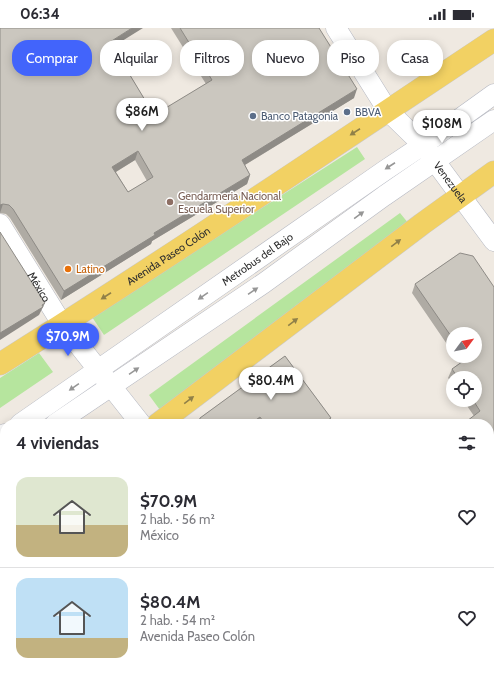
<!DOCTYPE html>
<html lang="es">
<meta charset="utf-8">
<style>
:root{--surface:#fff;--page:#f2f2f3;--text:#2b2b33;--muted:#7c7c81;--line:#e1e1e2;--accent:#4264fb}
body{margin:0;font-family:Cabin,sans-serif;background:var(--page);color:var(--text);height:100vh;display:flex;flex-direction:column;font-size:15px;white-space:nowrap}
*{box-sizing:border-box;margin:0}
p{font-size:13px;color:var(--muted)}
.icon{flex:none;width:22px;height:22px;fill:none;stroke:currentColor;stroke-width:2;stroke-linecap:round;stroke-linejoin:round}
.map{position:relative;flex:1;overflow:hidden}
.drawer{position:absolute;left:0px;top:391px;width:494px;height:256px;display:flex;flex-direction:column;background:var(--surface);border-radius:16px 16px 0 0;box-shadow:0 2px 10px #0003}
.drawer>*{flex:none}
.hud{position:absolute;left:12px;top:12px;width:470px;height:36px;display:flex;gap:8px}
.needle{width:26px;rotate:58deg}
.buttons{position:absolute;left:446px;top:299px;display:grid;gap:8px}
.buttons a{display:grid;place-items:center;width:36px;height:36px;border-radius:50%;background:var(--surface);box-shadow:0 2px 10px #0003;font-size:20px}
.price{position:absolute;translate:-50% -34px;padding:0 9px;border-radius:14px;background:#fff;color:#222;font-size:13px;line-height:26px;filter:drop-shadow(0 1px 2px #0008)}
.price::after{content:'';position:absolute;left:50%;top:24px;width:12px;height:9px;margin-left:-6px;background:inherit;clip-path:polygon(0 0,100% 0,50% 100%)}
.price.on{background:var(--accent);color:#fff}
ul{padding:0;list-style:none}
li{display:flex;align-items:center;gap:12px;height:100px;padding:0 16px}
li+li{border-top:1px solid var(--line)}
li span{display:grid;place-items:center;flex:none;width:112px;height:80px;border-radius:12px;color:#555}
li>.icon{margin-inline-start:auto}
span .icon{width:48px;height:48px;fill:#fffc;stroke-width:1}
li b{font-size:17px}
h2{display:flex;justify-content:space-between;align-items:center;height:48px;padding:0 16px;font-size:17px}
.tag{padding:0 14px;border-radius:16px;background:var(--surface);box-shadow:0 2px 10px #0003;font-size:14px;line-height:36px}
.tag.on{background:var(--accent);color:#fff}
.status{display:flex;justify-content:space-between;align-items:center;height:28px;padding:0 20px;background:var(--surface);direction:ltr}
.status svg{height:11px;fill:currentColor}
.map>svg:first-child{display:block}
.education{fill:#f0e6d1}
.green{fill:#b6e59e}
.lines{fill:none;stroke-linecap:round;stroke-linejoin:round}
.minor-casing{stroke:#b4b7c1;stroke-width:21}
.major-casing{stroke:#c9c9c9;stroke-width:23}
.minor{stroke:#fff;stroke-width:20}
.major{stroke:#f2d163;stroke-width:22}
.wall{fill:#afaba4;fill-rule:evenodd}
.shaded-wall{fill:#8e8b86}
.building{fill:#cbc7bf;stroke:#8e8b86;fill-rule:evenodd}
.oneway{fill:#908048}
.oneway2{fill:#969696}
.service-dot{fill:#5c6f8a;stroke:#fff;stroke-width:1.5}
.education-dot{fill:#8d6e63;stroke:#fff;stroke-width:1.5}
.food-dot{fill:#e8710a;stroke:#fff;stroke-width:1.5}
.labels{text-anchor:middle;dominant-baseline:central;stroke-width:3;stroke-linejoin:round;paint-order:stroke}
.service-label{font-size:11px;fill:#4e5e75;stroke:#fff;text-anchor:start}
.street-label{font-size:11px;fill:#2e2e2e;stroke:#fff}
.education-label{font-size:11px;fill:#785e54;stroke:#fff;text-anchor:start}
.food-label{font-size:11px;fill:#c56008;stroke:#fff;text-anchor:start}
</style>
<div class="status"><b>06:34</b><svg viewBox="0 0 49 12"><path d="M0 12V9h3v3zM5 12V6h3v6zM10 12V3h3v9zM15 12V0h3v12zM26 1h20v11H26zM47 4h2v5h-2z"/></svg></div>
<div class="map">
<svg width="494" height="647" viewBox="0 0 494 647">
<rect width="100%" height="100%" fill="#efe9e1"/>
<path class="education" d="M 5,548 L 5,642 L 289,642 L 293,647 L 0,647 L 0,552 Z"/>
<path class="green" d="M 357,119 L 365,131 L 104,307 L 92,289 Z
M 400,185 L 409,196 L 160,382 L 149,367 Z
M 39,325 L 53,344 L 0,380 L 0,350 Z
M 5,462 L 5,496 L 0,500 L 0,465 Z"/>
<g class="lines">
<defs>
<g id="minor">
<path id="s1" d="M 336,0 L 388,83 L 423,117 L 494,213"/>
<path id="s2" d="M 0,196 L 62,296 L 141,396"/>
<path id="s3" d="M 20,396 L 384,143 L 423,117 L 494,66"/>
<path d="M 55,396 L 264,255 L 384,168 L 494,92"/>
<path d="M 0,410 L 5,406"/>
<path d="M 0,435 L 5,431"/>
<path d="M 489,580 L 494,576"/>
<path d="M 330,642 L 334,647"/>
<path d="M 401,647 L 408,642"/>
</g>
<g id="major">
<path id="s4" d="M 0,336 C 167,231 330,121 494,12"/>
<path d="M 158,396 L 422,196 L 494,144"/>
<path d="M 0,514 L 5,510"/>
</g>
</defs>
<use href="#minor" class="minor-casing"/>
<use href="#major" class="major-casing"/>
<use href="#minor" class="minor"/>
<use href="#major" class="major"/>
</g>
<path class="wall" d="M 0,0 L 113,19 L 154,87 L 206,56 L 171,0 L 319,0 L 354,70 L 245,137 L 250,147 L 247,156 L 152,213 L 151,216 L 61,272 L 10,190 L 6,186 L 0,185 ZM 135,132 L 147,153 L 128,164 L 116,144 Z
M 460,225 L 494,420 L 489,424 L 489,396 L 474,388 L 463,372 L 475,372 L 475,350 L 453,350 L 453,356 L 448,350 L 452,341 L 460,335 L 455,328 L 475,328 L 453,306 L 453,325 L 412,265 L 415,256 Z
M 285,328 L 331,390 L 328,396 L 198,396 L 200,390 Z
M 489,447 L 491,450 L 494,447 L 494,538 L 489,531 Z
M 70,642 L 296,642 L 300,647 L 74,647 Z"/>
<path class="shaded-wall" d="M 132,0 L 143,0 L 106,23 L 110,14 Z
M 357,61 L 354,70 L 238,141 L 242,132 Z
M 138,123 L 135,132 L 109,148 L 112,139 Z
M 250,147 L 247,156 L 152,213 L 151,216 L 61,272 L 64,263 L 154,205 Z
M 3,176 L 0,185 L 0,177 Z
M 45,275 L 39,287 L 0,312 L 0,305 Z
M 260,389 L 258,396 L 250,396 Z
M 331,390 L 328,396 L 322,396 Z
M 494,414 L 494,420 L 489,424 L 489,417 Z
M 5,617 L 5,621 L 0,625 L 0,620 Z"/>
<path class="building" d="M 0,0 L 132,0 L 110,14 L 154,87 L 212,52 L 180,0 L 319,0 L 357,61 L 242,132 L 250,147 L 154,205 L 155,207 L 64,263 L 13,181 L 9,177 L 3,176 L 0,177 ZM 138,123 L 153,149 L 128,164 L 112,139 Z
M 0,204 L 45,275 L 42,277 L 43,279 L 0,305 Z
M 460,225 L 473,228 L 494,259 L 494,414 L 489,417 L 489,396 L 463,396 L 480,383 L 473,372 L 475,372 L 475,350 L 458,350 L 452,341 L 466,331 L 465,328 L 475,328 L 475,306 L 453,306 L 453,311 L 415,256 Z
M 285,328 L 331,390 L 322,396 L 265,396 L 260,389 L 250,396 L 199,396 L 200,390 Z
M 489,447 L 491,450 L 494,447 L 494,524 L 489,518 Z
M 5,544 L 5,617 L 0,620 L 0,547 Z
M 0,624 L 5,631 L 5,642 L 14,642 L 17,647 L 0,647 Z
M 489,634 L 494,641 L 494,647 L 458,647 L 465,642 L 489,642 Z
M 77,642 L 296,642 L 300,647 L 81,647 Z"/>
<defs><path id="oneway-solid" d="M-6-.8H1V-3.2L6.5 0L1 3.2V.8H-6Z"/></defs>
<g class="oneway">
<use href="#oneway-solid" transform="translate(355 104) rotate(147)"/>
<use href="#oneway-solid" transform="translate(396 215) rotate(-37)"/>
<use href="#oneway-solid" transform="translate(106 268) rotate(147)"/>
<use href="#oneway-solid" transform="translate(293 294) rotate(-37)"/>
<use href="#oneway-solid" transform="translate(189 372) rotate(-37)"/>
</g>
<g class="oneway2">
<use href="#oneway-solid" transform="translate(390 138) rotate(147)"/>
<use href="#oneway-solid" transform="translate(359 187) rotate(-36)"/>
<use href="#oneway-solid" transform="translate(253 263) rotate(-34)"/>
<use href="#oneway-solid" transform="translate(203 268) rotate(145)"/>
<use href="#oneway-solid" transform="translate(134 343) rotate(-34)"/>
<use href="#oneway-solid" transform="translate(74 359) rotate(145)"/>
</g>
<g class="service-dot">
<circle cx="347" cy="84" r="4"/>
<circle cx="253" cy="88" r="4"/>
</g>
<circle class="education-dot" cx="170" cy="174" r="4"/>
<circle class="food-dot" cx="68" cy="241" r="4"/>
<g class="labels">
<g class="service-label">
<text x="355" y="84">BBVA</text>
<text x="261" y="88">Banco Patagonia</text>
</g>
<g class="street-label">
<text stroke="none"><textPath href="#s1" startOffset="193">Venezuela</textPath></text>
<text stroke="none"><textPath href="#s4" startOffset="200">Avenida Paseo Colón</textPath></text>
<text stroke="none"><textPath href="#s3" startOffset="289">Metrobus del Bajo</textPath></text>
<text stroke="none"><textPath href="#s2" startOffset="74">México</textPath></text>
</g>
<g class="education-label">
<text x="178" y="168">Gendarmeria Nacional<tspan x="178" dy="13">Escuela Superior</tspan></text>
</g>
<g class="food-label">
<text x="76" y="241">Latino</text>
</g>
</g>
</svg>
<div class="buttons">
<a><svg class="needle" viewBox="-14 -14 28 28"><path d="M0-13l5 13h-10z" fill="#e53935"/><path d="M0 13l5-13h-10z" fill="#7c7c81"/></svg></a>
<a><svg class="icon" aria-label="locate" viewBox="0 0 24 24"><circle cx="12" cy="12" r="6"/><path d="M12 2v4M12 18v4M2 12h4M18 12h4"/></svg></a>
</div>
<b class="price" style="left:142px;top:104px">$86M</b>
<b class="price" style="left:442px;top:116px">$108M</b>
<b class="price on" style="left:68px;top:329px">$70.9M</b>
<b class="price" style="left:271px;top:373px">$80.4M</b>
<div class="hud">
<a class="tag on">Comprar</a>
<a class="tag">Alquilar</a>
<a class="tag">Filtros</a>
<a class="tag">Nuevo</a>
<a class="tag">Piso</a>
<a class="tag">Casa</a>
</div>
<section class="drawer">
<h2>4 viviendas<svg class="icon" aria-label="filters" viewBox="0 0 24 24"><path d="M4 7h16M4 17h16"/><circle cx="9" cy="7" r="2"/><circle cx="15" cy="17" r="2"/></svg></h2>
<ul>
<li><span style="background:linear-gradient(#dfe7d0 60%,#c2b280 0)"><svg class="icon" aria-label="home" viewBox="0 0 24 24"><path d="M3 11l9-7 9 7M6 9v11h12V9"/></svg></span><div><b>$70.9M</b><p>2 hab. · 56 m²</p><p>México</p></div><svg class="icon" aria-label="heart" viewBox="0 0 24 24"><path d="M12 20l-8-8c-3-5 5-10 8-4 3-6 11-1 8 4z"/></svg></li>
<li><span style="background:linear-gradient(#bfe0f5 75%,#c2b280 0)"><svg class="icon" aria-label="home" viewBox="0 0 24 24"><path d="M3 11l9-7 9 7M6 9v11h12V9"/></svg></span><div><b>$80.4M</b><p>2 hab. · 54 m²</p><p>Avenida Paseo Colón</p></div><svg class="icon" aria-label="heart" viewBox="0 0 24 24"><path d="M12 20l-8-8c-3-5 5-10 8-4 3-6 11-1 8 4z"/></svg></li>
</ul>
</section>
</div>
